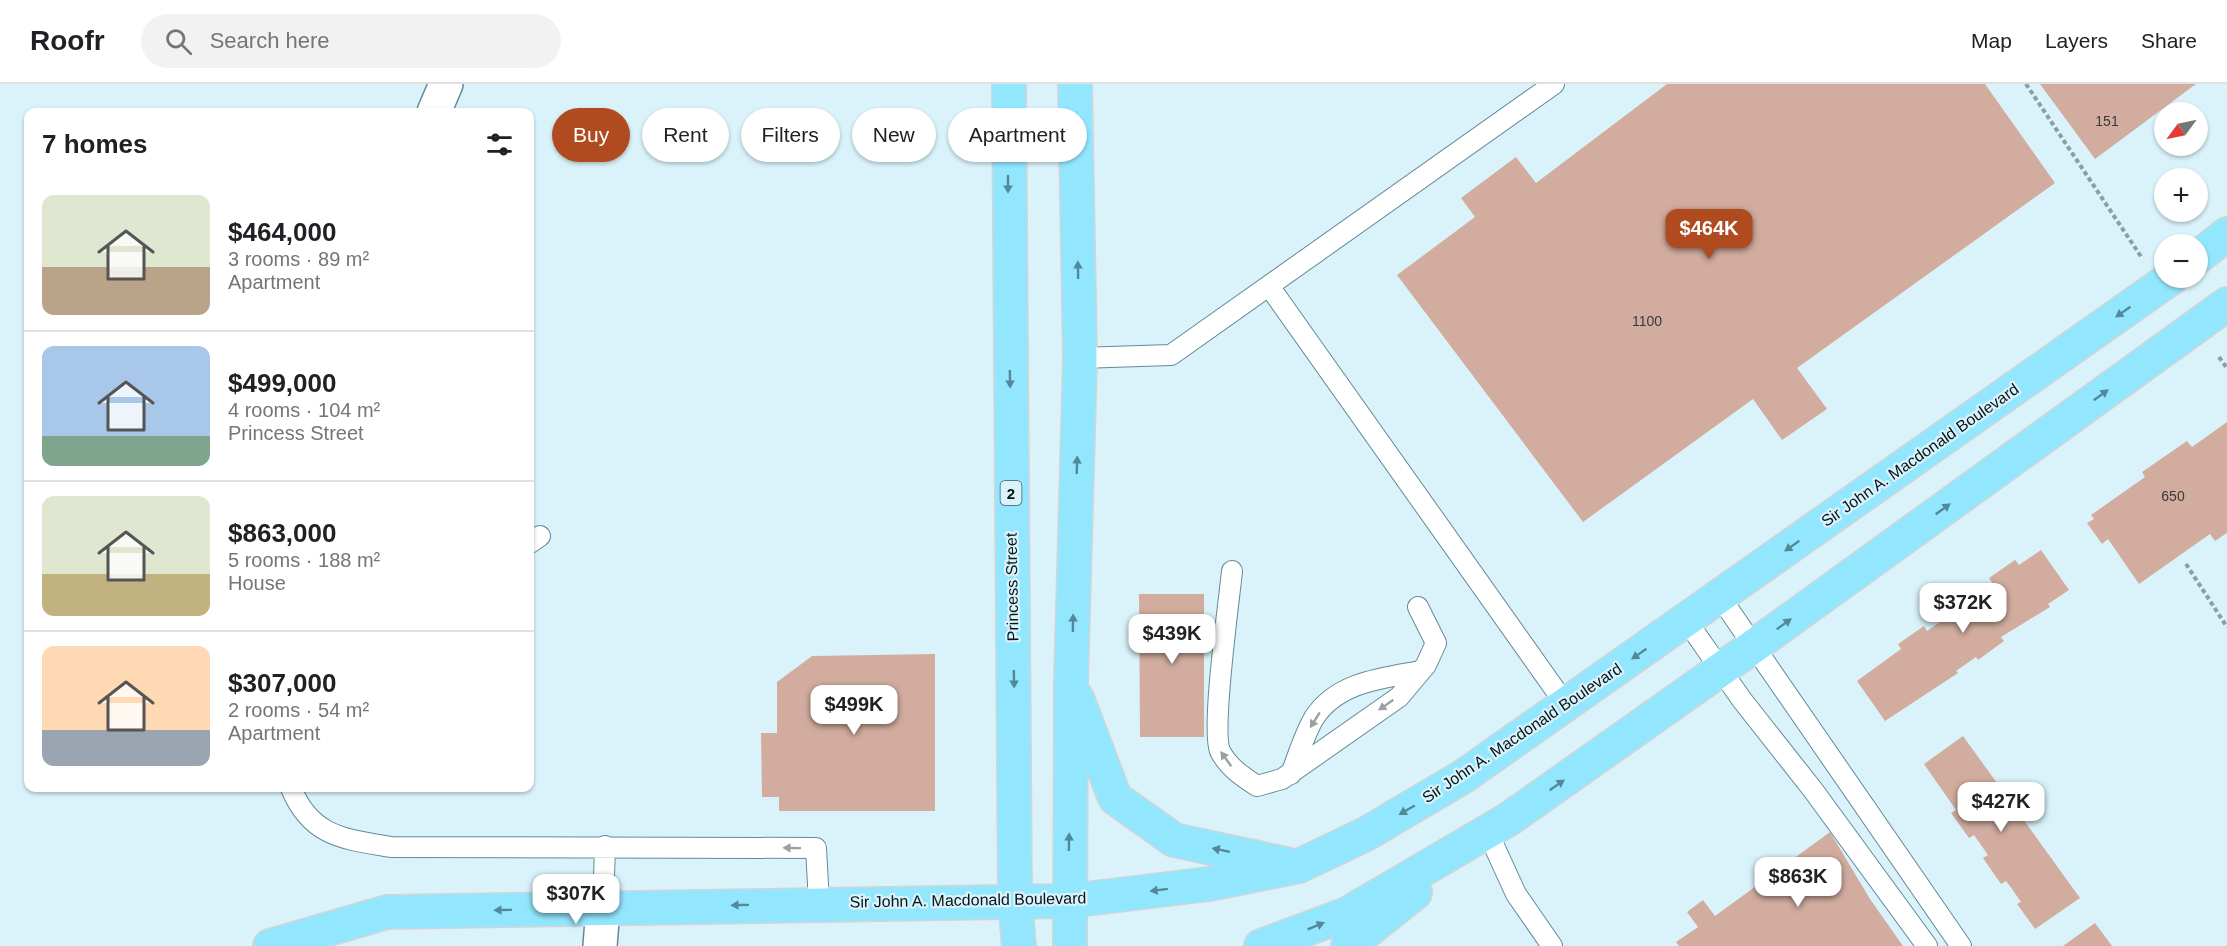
<!DOCTYPE html>
<meta charset="utf-8">
<style>
:root{--surface:#fff;--page:#f2f2f2;--text:#202124;--muted:#757577;--line:#e0e0e0;--accent:#b04b1f}
body{margin:0;font-family:Helvetica,sans-serif;background:var(--page);color:var(--text);height:100vh;display:flex;flex-direction:column;font-size:22px;white-space:nowrap}
*{box-sizing:border-box;margin:0}
p{font-size:20px;color:var(--muted)}
.icon{flex:none;width:33px;height:33px;fill:none;stroke:currentColor;stroke-width:2;stroke-linecap:round;stroke-linejoin:round}
.map{position:relative;flex:1;overflow:hidden}
.drawer{position:absolute;left:24px;top:24px;width:510px;height:684px;display:flex;flex-direction:column;background:var(--surface);border-radius:12px;box-shadow:0 2px 4px #0004}
.drawer>*{flex:none}
.hud{position:absolute;left:552px;top:24px;width:570px;height:54px;display:flex;gap:12px}
.needle{width:39px;rotate:237deg}
.buttons{position:absolute;left:2154px;top:18px;display:grid;gap:12px}
.buttons a{display:grid;place-items:center;width:54px;height:54px;border-radius:50%;background:var(--surface);box-shadow:0 2px 4px #0004;font-size:30px}
.price{position:absolute;translate:-50% -51px;padding:0 14px;border-radius:12px;background:#fff;color:#222;font-size:20px;line-height:39px;filter:drop-shadow(0 2px 3px #0008)}
.price::after{content:'';position:absolute;left:50%;top:36px;width:18px;height:14px;margin-left:-9px;background:inherit;clip-path:polygon(0 0,100% 0,50% 100%)}
.price.selected{background:var(--accent);color:#fff}
ul{padding:0;list-style:none}
li{display:flex;align-items:center;gap:18px;height:150px;padding:0 18px}
li+li{border-top:2px solid var(--line)}
li span{display:grid;place-items:center;flex:none;width:168px;height:120px;border-radius:12px;color:#555}
li>.icon{margin-inline-start:auto}
span .icon{width:72px;height:72px;fill:#fffc;stroke-width:1}
li b{font-size:26px}
h2{display:flex;justify-content:space-between;align-items:center;height:72px;padding:0 18px;font-size:26px}
.tag{padding:0 21px;border-radius:27px;background:var(--surface);box-shadow:0 2px 4px #0004;font-size:21px;line-height:54px}
.tag.selected{background:var(--accent);color:#fff}
header{display:flex;align-items:center;gap:36px;box-sizing:border-box;height:84px;padding:0 30px;background:var(--surface);border-bottom:2px solid var(--line)}
header strong{font-size:28px}
nav{display:flex;gap:33px;margin-inline-start:auto;font-size:21px}
.search{width:420px;height:54px;background:var(--page);display:flex;align-items:center;gap:15px;box-sizing:border-box;padding:0 21px;border-radius:33px;color:var(--muted);font-size:22px}
.map>svg:first-child{display:block}
.building{fill:#d2ad9f}
.lines{fill:none;stroke-linecap:round;stroke-linejoin:round}
.service-casing{stroke:#628a97;stroke-width:22}
.minor-casing{stroke:#628a97;stroke-width:36}
.primary-casing{stroke:#d2d5d6;stroke-width:36}
.path{stroke:#899ea5;stroke-width:4;stroke-dasharray:4.5 3;stroke-linecap:butt}
.service{stroke:#fff;stroke-width:20}
.minor{stroke:#fff;stroke-width:33}
.primary{stroke:#92e7ff;stroke-width:33}
.oneway{fill:#538898}
.oneway2{fill:#9ba1a3}
.labels{text-anchor:middle;dominant-baseline:central;stroke-width:4.5;stroke-linejoin:round;paint-order:stroke}
.number-label{font-size:14px;fill:#383a3a}
.shield{fill:#daf3fb;stroke:#45575d;stroke-width:1.5}
.shield-label{font-size:15px;font-weight:bold;fill:#051419}
.street-label{font-size:16px;fill:#051419;stroke:#daf3fb}
</style>
<header>
<strong>Roofr</strong>
<div class="search"><svg class="icon" aria-label="search" viewBox="0 0 24 24"><circle cx="10" cy="10" r="6"/><path d="M15 15l6 6"/></svg>Search here</div>
<nav><a>Map</a><a>Layers</a><a>Share</a></nav>
</header>
<div class="map">
<svg width="2227" height="862" viewBox="0 0 2227 862">
<rect width="100%" height="100%" fill="#daf3fb"/>
<path class="building" d="M 1667,0 L 1985,0 L 2055,99 L 1797,284 L 1827,325 L 1782,356 L 1753,315 L 1583,438 L 1397,191 L 1475,133 L 1461,114 L 1516,73 L 1536,99 Z
M 2040,0 L 2196,0 L 2095,75 Z
M 2227,338 L 2227,449 L 2215,457 L 2210,450 L 2139,500 L 2108,455 L 2102,460 L 2087,439 L 2094,435 L 2091,431 L 2145,393 L 2142,388 L 2187,357 L 2192,363 Z
M 2041,466 L 2069,506 L 2048,520 L 2050,523 L 2001,553 L 2004,557 L 1978,576 L 1976,573 L 1956,587 L 1958,589 L 1885,637 L 1857,597 L 1901,565 L 1898,560 L 1924,542 L 1927,547 L 1947,533 L 1943,527 L 1970,509 L 1973,514 L 1993,500 L 1989,494 L 2015,476 L 2019,481 Z
M 1139,510 L 1204,510 L 1204,653 L 1140,653 Z
M 935,570 L 935,727 L 779,727 L 779,713 L 762,713 L 761,649 L 777,649 L 777,598 L 812,572 Z
M 1963,652 L 2080,814 L 2035,845 L 2017,820 L 2021,818 L 2012,805 L 2006,797 L 2001,800 L 1983,774 L 1988,771 L 1974,751 L 1969,754 L 1951,729 L 1956,726 L 1924,680 Z
M 1830,748 L 1870,815 L 1903,862 L 1679,862 L 1676,858 L 1698,843 L 1687,828 L 1703,816 L 1715,832 Z
M 2095,839 L 2112,862 L 2063,862 Z"/>
<g class="lines">
<defs>
<path id="service" d="M 1269,202 L 1566,621
M 1080,274 L 1171,271 L 1554,0
M 530,459 L 540,452
M 1232,487 C 1229,518 1211,645 1220,667 C 1228,683 1243,693 1257,702 L 1282,695 L 1399,613 L 1426,581 L 1436,559 L 1418,523
M 1720,513 L 1961,862
M 1686,536 L 1742,616 L 1813,706 L 1927,862
M 1291,690 C 1298,672 1304,651 1314,634 C 1337,598 1382,594 1421,587
M 291,704 C 311,753 344,755 391,763 L 816,764 L 819,819
M 1489,751 L 1516,810 L 1552,862
M 603,824 L 605,762"/>
<path id="minor" d="M 434,28 L 446,0
M 600,862 L 603,824"/>
<path id="primary" d="M 1009,0 L 1015,817 L 1019,862
M 2198,173 L 2227,150
M 1077,614 L 1115,714 L 1174,756 L 1286,780
M 270,862 L 387,828 L 1069,817 L 1209,800 L 1299,782 L 1366,750 L 1464,692 L 2171,194
M 1070,862 L 1071,598 L 1080,274 L 1075,0
M 1261,862 L 1347,830 L 1509,735 L 1754,562 L 2227,220
M 1348,862 L 1415,809"/>
</defs>
<use href="#service" class="service-casing"/>
<use href="#minor" class="minor-casing"/>
<use href="#primary" class="primary-casing"/>
<path class="path" d="M 2026,0 L 2142,174
M 2219,273 L 2227,284
M 2186,480 L 2227,543"/>
<use href="#service" class="service"/>
<use href="#minor" class="minor"/>
<use href="#primary" class="primary"/>
</g>
<defs><path id="oneway-solid" d="M-6-.8H1V-3.2L6.5 0L1 3.2V.8H-6Z" transform="scale(1.5)"/></defs>
<g class="oneway">
<use href="#oneway-solid" transform="translate(1008 100) rotate(90)"/>
<use href="#oneway-solid" transform="translate(1078 186) rotate(-91)"/>
<use href="#oneway-solid" transform="translate(2123 228) rotate(145)"/>
<use href="#oneway-solid" transform="translate(1010 295) rotate(89)"/>
<use href="#oneway-solid" transform="translate(2101 311) rotate(-36)"/>
<use href="#oneway-solid" transform="translate(1077 381) rotate(-88)"/>
<use href="#oneway-solid" transform="translate(1943 425) rotate(-36)"/>
<use href="#oneway-solid" transform="translate(1792 462) rotate(145)"/>
<use href="#oneway-solid" transform="translate(1073 539) rotate(-89)"/>
<use href="#oneway-solid" transform="translate(1784 540) rotate(-36)"/>
<use href="#oneway-solid" transform="translate(1639 570) rotate(145)"/>
<use href="#oneway-solid" transform="translate(1014 595) rotate(89)"/>
<use href="#oneway-solid" transform="translate(1557 701) rotate(-35)"/>
<use href="#oneway-solid" transform="translate(1407 726) rotate(150)"/>
<use href="#oneway-solid" transform="translate(1069 758) rotate(-89)"/>
<use href="#oneway-solid" transform="translate(1221 766) rotate(-168)"/>
<use href="#oneway-solid" transform="translate(1159 806) rotate(173)"/>
<use href="#oneway-solid" transform="translate(740 821) rotate(179)"/>
<use href="#oneway-solid" transform="translate(503 826) rotate(179)"/>
<use href="#oneway-solid" transform="translate(1316 842) rotate(-22)"/>
</g>
<g class="oneway2">
<use href="#oneway-solid" transform="translate(1386 621) rotate(145)"/>
<use href="#oneway-solid" transform="translate(1315 636) rotate(122)"/>
<use href="#oneway-solid" transform="translate(1226 675) rotate(-126)"/>
<use href="#oneway-solid" transform="translate(792 764) rotate(-179)"/>
</g>
<g class="labels">
<g class="number-label">
<text x="2107" y="37">151</text>
<text x="1647" y="237">1100</text>
<text x="2173" y="412">650</text>
</g>
<rect class="shield" x="1000.5" y="397" width="21" height="24" rx="4.5"/>
<g class="shield-label">
<text x="1011" y="409">2</text>
</g>
<g class="street-label">
<text transform="translate(1920 371) rotate(-35)">Sir John A. Macdonald Boulevard</text>
<text transform="translate(1012 503) rotate(-91)">Princess Street</text>
<text transform="translate(1522 649) rotate(-34)">Sir John A. Macdonald Boulevard</text>
<text transform="translate(968 816) rotate(-1)">Sir John A. Macdonald Boulevard</text>
</g>
</g>
</svg>
<div class="buttons">
<a><svg class="needle" viewBox="-14 -14 28 28"><path d="M0-13l5 13h-10z" fill="#e53935"/><path d="M0 13l5-13h-10z" fill="#757577"/></svg></a>
<a>+</a>
<a>−</a>
</div>
<b class="price selected" style="left:1709px;top:176px">$464K</b>
<b class="price" style="left:1963px;top:550px">$372K</b>
<b class="price" style="left:1172px;top:581px">$439K</b>
<b class="price" style="left:854px;top:652px">$499K</b>
<b class="price" style="left:2001px;top:749px">$427K</b>
<b class="price" style="left:1798px;top:824px">$863K</b>
<b class="price" style="left:576px;top:841px">$307K</b>
<div class="hud">
<a class="tag selected">Buy</a>
<a class="tag">Rent</a>
<a class="tag">Filters</a>
<a class="tag">New</a>
<a class="tag">Apartment</a>
</div>
<section class="drawer">
<h2>7 homes<svg class="icon" aria-label="filters" viewBox="0 0 24 24"><path d="M4 7h16M4 17h16"/><circle cx="9" cy="7" r="2"/><circle cx="15" cy="17" r="2"/></svg></h2>
<ul>
<li><span style="background:linear-gradient(#dfe7d0 60%,#b9a48a 0)"><svg class="icon" aria-label="home" viewBox="0 0 24 24"><path d="M3 11l9-7 9 7M6 9v11h12V9"/></svg></span><div><b>$464,000</b><p>3 rooms · 89 m²</p><p>Apartment</p></div></li>
<li><span style="background:linear-gradient(#a9c7e8 75%,#7fa58c 0)"><svg class="icon" aria-label="home" viewBox="0 0 24 24"><path d="M3 11l9-7 9 7M6 9v11h12V9"/></svg></span><div><b>$499,000</b><p>4 rooms · 104 m²</p><p>Princess Street</p></div></li>
<li><span style="background:linear-gradient(#dfe7d0 65%,#c2b280 0)"><svg class="icon" aria-label="home" viewBox="0 0 24 24"><path d="M3 11l9-7 9 7M6 9v11h12V9"/></svg></span><div><b>$863,000</b><p>5 rooms · 188 m²</p><p>House</p></div></li>
<li><span style="background:linear-gradient(#ffd9b3 70%,#9aa5b1 0)"><svg class="icon" aria-label="home" viewBox="0 0 24 24"><path d="M3 11l9-7 9 7M6 9v11h12V9"/></svg></span><div><b>$307,000</b><p>2 rooms · 54 m²</p><p>Apartment</p></div></li>
</ul>
</section>
</div>
